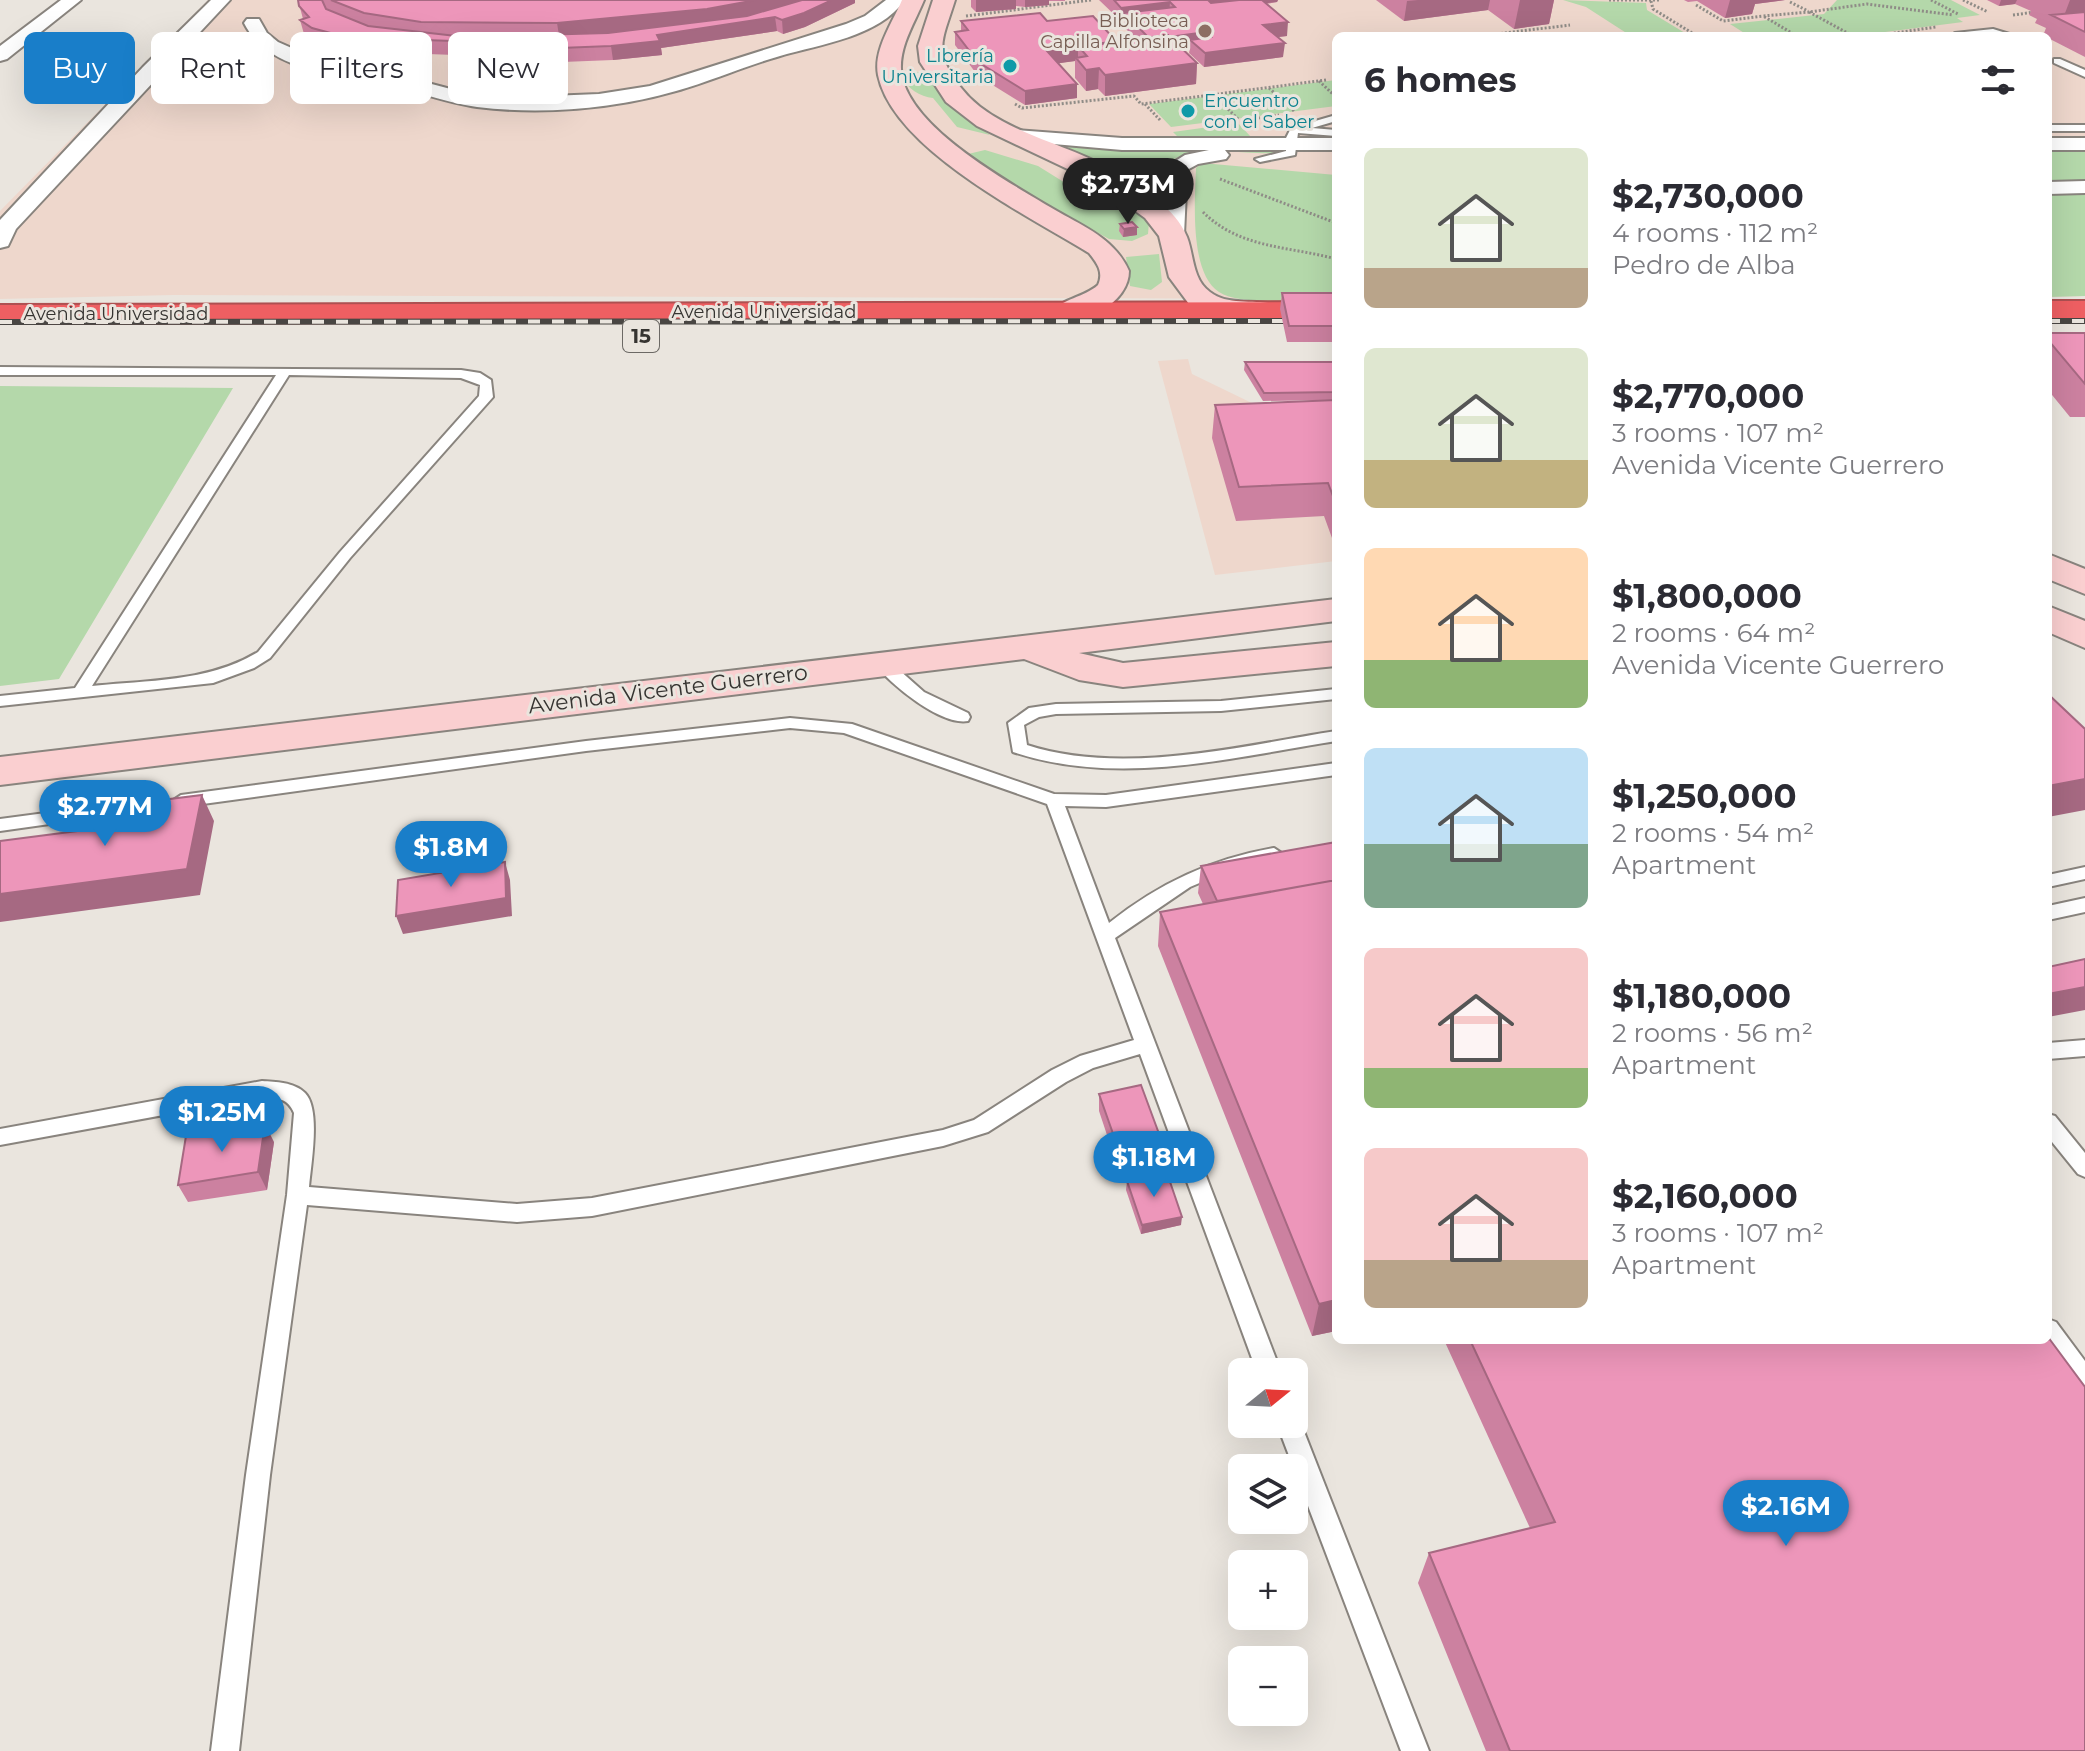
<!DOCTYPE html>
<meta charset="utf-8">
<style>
:root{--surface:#fff;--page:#f2f2f3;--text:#2b2b33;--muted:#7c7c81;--accent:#197ec9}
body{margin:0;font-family:Montserrat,sans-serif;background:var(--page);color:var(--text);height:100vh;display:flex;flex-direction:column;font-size:30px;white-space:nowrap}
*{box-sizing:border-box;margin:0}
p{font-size:26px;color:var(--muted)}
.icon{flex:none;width:44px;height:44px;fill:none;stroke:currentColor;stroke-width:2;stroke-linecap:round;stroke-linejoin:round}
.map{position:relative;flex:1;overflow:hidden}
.drawer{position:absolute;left:1332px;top:32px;width:720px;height:1312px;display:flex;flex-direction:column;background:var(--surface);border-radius:12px;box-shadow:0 8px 32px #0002}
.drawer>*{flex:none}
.top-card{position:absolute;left:24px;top:32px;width:760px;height:72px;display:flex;gap:16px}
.needle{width:52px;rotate:72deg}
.buttons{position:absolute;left:1228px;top:1358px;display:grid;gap:16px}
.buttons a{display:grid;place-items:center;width:80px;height:80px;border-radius:12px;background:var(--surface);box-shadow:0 8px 32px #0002;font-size:40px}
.price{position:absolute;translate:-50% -68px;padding:0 18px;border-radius:28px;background:var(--accent);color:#fff;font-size:26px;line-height:52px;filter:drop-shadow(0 2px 4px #0008)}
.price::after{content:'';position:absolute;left:50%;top:48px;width:24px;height:18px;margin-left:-12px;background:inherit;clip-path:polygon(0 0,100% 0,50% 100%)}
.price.selected{background:#222;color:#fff}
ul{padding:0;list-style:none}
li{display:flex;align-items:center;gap:24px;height:200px;padding:0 32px}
li span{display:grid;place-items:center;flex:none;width:224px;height:160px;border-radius:12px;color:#555}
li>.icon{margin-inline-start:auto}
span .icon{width:96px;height:96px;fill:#fffc;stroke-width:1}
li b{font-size:34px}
h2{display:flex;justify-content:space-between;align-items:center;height:96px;padding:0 32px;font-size:34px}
.chip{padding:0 28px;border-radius:12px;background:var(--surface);box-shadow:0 8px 32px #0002;font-size:28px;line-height:72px}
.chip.selected{background:var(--accent);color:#fff}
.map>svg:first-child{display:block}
.education{fill:#eed7cc}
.green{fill:#b4d8aa}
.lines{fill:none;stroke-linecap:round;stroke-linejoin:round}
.lane-casing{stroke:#89847e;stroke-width:4}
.street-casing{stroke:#89847e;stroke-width:4}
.secondary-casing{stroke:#89847e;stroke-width:4}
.highway-casing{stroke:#ae5051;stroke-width:4}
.path{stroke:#8f8c87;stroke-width:3;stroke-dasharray:2 2;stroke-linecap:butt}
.lane{fill:#fff;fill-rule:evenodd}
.street{fill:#fff;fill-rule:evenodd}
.secondary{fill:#facfd0;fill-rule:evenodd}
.highway{fill:#ee5f62;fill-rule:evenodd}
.rail-casing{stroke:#494643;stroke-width:6}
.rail{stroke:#eae5de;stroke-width:4;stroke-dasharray:12;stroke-linecap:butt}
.wall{fill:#cc81a0}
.shaded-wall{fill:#a66982}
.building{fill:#ed96ba;stroke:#a66982;stroke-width:2}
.education-dot{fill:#8d6e63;stroke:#eae5de;stroke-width:3}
.culture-dot{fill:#0f9aa8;stroke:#eae5de;stroke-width:3}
.labels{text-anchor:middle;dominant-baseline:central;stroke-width:6;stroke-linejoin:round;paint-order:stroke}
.far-education-label{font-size:18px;fill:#785e54;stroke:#eae5de;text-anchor:end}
.far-culture-label{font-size:18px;fill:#0d838f;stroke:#eae5de;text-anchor:end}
.far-street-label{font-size:18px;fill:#363431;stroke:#eae5de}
.shield{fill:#eae5de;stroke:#6c6965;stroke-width:2}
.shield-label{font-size:20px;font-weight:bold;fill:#363431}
.street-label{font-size:22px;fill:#363431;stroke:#eae5de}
</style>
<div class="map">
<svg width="2085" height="1751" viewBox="0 0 2085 1751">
<rect width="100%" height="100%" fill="#eae5de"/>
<path class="education" d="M 208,0 L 2085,0 L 2085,296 L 2048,297 L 2048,36 L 1336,36 L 1336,299 L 173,295 L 0,299 L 0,211 Z
M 1188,359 L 1192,374 L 1258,406 L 1336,405 L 1336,561 L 1215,575 L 1158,361 Z"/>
<path class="green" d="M 1563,0 L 1646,3 L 1647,10 L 1690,36 L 1631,36 L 1586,7 Z
M 1837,0 L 1951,0 L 1980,15 L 1957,18 L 1963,22 L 1854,36 L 1749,36 L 1730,24 L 1824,14 Z
M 912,71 L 924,73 L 958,113 L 990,135 L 957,127 L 933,98 C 920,97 907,88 901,76 Z
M 1336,80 L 1336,106 L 1171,127 L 1149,104 Z
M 1238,123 L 1251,137 L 1178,137 L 1173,132 Z
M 1065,144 L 1289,150 C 1251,162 1195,135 1163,168 L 1162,205 L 1100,164 L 1063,145 Z
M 2048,148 L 2085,148 L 2085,181 L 2048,183 Z
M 985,150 L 1038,166 L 1091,199 L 1107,191 L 1133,207 L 1149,222 L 1148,234 L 1132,241 L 1109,239 L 1045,204 L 968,154 Z
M 1202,163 L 1336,175 L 1336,299 C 1308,299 1242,307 1219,292 C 1189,273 1195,199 1196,168 Z
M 2085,193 L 2085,296 L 2048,297 L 2048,195 Z
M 1159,254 L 1162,282 L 1151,290 L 1130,286 L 1126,257 Z
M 0,386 L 233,388 L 59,679 L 0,686 Z"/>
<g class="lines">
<defs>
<path id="lane" d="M 1993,29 L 2016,36 L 1950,36 L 1955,33 Z
M 2054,59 L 2060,59 L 2085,70 L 2085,77 L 2054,63 Z
M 1336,115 L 1336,121 L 1312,128 L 1336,130 L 1336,136 L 1298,133 L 1295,155 L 1260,162 L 1255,159 L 1286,151 L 1286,138 L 1291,128 Z
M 2048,125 L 2085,125 L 2085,131 L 2048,131 Z
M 0,367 L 461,370 L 480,373 L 491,380 L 493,397 L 350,558 L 270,658 L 254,668 L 213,683 L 0,706 L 0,696 L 75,688 L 276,375 L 0,375 ZM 289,375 L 461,378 L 480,385 L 479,396 L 340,552 L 258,652 C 209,682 148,680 92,686 Z
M 883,659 L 889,661 L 924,692 L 968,713 L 970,717 L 968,721 C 941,726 890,684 875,664 Z
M 1336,689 L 1336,699 L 1221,711 L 1056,714 L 1039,717 L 1024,725 L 1027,745 C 1122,776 1240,746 1336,731 L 1336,741 C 1230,758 1118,787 1013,752 L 1008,723 L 1029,708 L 1056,704 L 1221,701 Z
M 790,718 L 852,724 L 1054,794 L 1106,795 L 1336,763 L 1336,775 L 1106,807 L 1065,806 L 1109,923 C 1160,883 1211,859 1274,848 L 1283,854 L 1280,858 L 1230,870 L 1190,887 L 1115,938 L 1281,1372 L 1257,1372 L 1140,1054 L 1093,1068 L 1066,1082 L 988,1132 L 943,1146 L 592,1216 L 517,1222 L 307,1205 L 270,1475 L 239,1751 L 211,1751 L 246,1475 L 287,1195 L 294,1113 C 288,1098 277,1098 262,1097 L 0,1145 L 0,1129 L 262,1081 C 276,1082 294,1082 305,1093 C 321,1109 311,1164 309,1187 L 517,1204 L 592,1198 L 943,1130 L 974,1120 L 1052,1070 L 1080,1056 L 1134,1040 L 1047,804 L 844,733 L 790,728 L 586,751 L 181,807 L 172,801 L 181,795 L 586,741 Z
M 136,801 L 145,807 L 142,811 L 0,831 L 0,819 Z
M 2085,867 L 2085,879 L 2048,887 L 2048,875 Z
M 2085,898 L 2085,912 L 2048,920 L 2048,906 Z
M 2085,1040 L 2085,1056 L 2048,1059 L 2048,1043 Z
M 2048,1114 L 2055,1116 L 2085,1153 L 2085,1177 L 2078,1174 L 2048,1137 Z
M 2048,1319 L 2056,1322 L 2085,1361 L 2085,1390 L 2077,1387 L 2043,1340 L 2048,1340 Z
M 1294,1415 L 1301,1424 L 1429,1751 L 1401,1751 L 1277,1424 L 1294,1424 Z"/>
<path id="street" d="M 61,0 L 81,0 L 7,59 L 0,61 L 0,46 Z
M 211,0 L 230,0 L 16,229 L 8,246 L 0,248 L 0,220 L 143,67 Z
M 886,0 L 905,0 C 878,37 821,44 780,56 C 745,66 711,81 676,91 C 614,109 541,115 477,107 C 441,102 407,87 371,81 C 325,73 267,68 244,23 L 247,19 L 259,19 L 267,33 L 278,42 L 312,57 L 390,73 L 462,92 L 525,97 L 599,94 L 650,86 L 846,24 L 865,16 Z
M 1015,130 L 1122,138 L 1336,138 L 1336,150 L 1225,150 L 1229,155 L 1226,159 L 1198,164 L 1187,170 L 1184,235 L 1181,240 L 1165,240 L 1162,235 L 1166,167 L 1185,155 L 1209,150 L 1122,150 L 1008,140 L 1005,136 L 1008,132 Z
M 2048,138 L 2085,138 L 2085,150 L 2048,150 Z
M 2085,181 L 2085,193 L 2048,194 L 2048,182 Z"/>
<path id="secondary" d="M 902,0 L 924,0 C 915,22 900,45 901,69 C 904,125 1007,181 1050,207 C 1080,225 1114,237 1129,271 C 1129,303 1085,325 1057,318 L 1052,312 C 1061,299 1085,297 1098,285 C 1104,272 1097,263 1089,253 C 1029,216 893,149 878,75 C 873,50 893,22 902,0 Z
M 933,0 L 955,0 C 942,42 932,51 962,89 C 995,132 1071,144 1116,172 C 1141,188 1176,208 1187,237 C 1194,255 1192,279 1210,292 C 1228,306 1254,299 1274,304 L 1279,310 L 1274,316 L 1225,318 L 1189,304 L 1169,277 L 1159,236 L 1145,218 L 1095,182 L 977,126 L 946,102 L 920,62 L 918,46 Z
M 2048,554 L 2085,569 L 2085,594 L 2048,579 Z
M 1336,599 L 1336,621 L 1079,653 L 1123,663 L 1336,642 L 1336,666 L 1123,687 L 1079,680 L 1024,659 L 0,785 L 0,757 Z
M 2048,606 L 2085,621 L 2085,648 L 2048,632 Z"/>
<path id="highway" d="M 2048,301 L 2085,301 L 2085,319 L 2048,319 Z
M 1336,302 L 1336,320 L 0,323 L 0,305 Z"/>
</defs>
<use href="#lane" class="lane-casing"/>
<use href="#street" class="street-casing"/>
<use href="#secondary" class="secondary-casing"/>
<use href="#highway" class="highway-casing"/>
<path class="path" d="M 1609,0 L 1659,0
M 1931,0 L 1958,14
M 1963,0 L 1988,12
M 1651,1 L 1653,9 L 1697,36
M 1790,2 L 1808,11
M 1696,5 L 1723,21 L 1763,16
M 2013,15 L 2035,12
M 966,16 L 1091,0
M 1497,34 L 1570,25
M 1797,36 L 1763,16 L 1809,12
M 1853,36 L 1809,12 L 1867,4 L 1953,15
M 1874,36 L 1936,27
M 1319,81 L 1336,97
M 1269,88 L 1294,111
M 1214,95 L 1238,119
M 1015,104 L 1022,108 L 1134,96 L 1141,104 L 1326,80
M 1145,104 L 1160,120
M 1258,118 L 1279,115
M 1220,179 L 1336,223
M 1203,212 C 1240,249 1289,246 1336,259"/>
<use href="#lane" class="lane"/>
<use href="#street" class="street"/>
<use href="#secondary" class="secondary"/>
<use href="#highway" class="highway"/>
<defs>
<path id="rail" d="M 2048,321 L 2085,321
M 0,322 L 1336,321"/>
</defs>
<use href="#rail" class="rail-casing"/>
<use href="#rail" class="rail"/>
</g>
<path class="wall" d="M 298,0 L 855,0 L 855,3 L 805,27 L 783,34 L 777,31 L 661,48 L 662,55 L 613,60 L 512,64 L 510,57 L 400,53 L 389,60 L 379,59 L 316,42 L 304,34 L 300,20 L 303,19 Z
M 971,0 L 1065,0 L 1065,1 L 1049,1 L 1049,5 L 1025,7 L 1016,6 L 1016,9 L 976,12 L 971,7 Z
M 1099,0 L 1278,0 L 1277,2 L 1266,4 L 1287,36 L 1277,37 L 1283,57 L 1204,67 L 1189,53 L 1190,48 L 1182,49 L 1197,63 L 1196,84 L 1105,96 L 1098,89 L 1086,91 L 1075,78 L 1075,61 L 1058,63 L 1077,84 L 1077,98 L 1025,105 L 978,76 L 955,45 L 955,32 L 961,31 L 961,21 L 1047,21 L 1117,42 L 1136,39 L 1124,27 L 1124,21 L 1121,21 Z
M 1376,0 L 1554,0 L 1549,24 L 1514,29 L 1488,10 L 1404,21 Z
M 1684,0 L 1785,0 L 1755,4 L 1752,14 L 1725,18 L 1697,1 L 1688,2 Z
M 1987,0 L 2085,0 L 2085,57 L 2048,38 L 2048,36 L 2043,36 L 2046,28 L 2035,23 L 2037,19 L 2029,15 L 2031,11 L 2015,4 L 1999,6 Z
M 1120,224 L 1137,227 L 1137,235 L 1123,237 L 1119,231 Z
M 1282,293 L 1336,293 L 1336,342 L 1287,342 L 1280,309 Z
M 2085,333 L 2085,417 L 2070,417 L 2048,390 L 2048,340 Z
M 1245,362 L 1336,362 L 1336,549 L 1324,516 L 1236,521 L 1212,438 L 1215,405 L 1327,400 L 1263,401 L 1244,370 Z
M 1336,842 L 1336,1331 L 1312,1336 L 1158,946 L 1160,912 L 1203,904 L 1198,893 L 1201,866 Z
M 1099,1094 L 1163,1168 L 1121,1177 L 1099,1111 Z
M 274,1142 L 267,1190 L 188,1202 L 178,1185 Z
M 1127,1181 L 1181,1225 L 1141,1234 L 1126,1190 Z
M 1444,1340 L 2048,1340 L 2085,1751 L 1486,1751 L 1418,1583 L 1429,1553 L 1530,1528 Z"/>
<path class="shaded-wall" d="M 756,0 L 855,0 L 855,3 L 805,27 L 783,34 L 782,20 L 775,17 L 777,31 L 661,48 L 662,55 L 613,60 L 611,46 L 561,48 L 557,23 Z
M 976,0 L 1016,0 L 1016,9 L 976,12 Z
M 1025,0 L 1049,0 L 1049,5 L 1025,7 Z
M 1204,0 L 1278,0 L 1277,2 L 1204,11 Z
M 1418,0 L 1490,0 L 1488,10 L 1404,21 L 1407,1 Z
M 1520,0 L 1554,0 L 1549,24 L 1514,29 Z
M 1730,0 L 1785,0 L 1755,4 L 1752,14 L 1725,18 Z
M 2001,0 L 2017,0 L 2015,4 L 1999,6 Z
M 2070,0 L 2085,0 L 2085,29 L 2062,21 Z
M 1170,2 L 1169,15 L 1124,13 L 1124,21 L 1121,21 L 1121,8 Z
M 1288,22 L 1287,36 L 1262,39 L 1263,25 Z
M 1206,32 L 1206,46 L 1190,40 L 1190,48 L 1150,53 L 1151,39 Z
M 396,39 L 400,53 L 389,60 L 386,46 Z
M 1285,43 L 1283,57 L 1204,67 L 1205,53 Z
M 1078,47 L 1078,60 L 1076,58 L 1075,61 L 1047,65 L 1047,51 Z
M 1197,63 L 1196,84 L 1105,96 L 1105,75 Z
M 1099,68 L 1098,89 L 1086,91 L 1086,70 Z
M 1077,84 L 1077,98 L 1025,105 L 1025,91 Z
M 1137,227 L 1137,235 L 1123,237 L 1124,229 Z
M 2085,779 L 2085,810 L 2048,817 L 2048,786 Z
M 202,795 L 214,821 L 200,895 L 0,922 L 0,894 Z
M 505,862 L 510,880 L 512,916 L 403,934 L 396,916 Z
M 2085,987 L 2085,1010 L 2048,1017 L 2048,994 Z
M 265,1124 L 274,1142 L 267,1190 L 258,1172 Z
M 1165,1150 L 1163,1168 L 1121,1177 L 1122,1159 Z
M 1182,1217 L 1181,1225 L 1141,1234 L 1142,1225 Z
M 1336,1300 L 1336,1331 L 1312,1336 L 1319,1304 Z"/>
<path class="building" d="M 298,0 L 322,0 L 326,9 L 368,26 L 465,37 L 608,33 L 747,16 L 802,0 L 832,0 L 804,13 L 782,20 L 775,17 L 657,35 L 660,41 L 611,46 L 509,50 L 511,43 L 396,39 L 386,46 L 375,45 L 312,28 L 300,20 L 309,17 L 299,6 Z
M 331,0 L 756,0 L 707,9 L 557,23 L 421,22 L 364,13 Z
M 1114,0 L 1208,0 L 1211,3 L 1239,0 L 1262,0 L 1288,22 L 1263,25 L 1285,43 L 1205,53 L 1190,40 L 1211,37 L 1206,32 L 1169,37 L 1168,35 L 1149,38 L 1124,13 L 1175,7 L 1170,2 L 1121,8 Z
M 2085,12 L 2085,32 L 2051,15 Z
M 1040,13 L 1047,21 L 1093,16 L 1117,42 L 1047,51 L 1077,84 L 1025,91 L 978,62 L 955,32 L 968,30 L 961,21 Z
M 1168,35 L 1197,63 L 1105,75 L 1099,68 L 1086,70 L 1076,58 L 1087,56 L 1078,46 Z
M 1132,222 L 1137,227 L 1124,229 L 1120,224 Z
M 1282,293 L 1336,293 L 1336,326 L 1289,326 Z
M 2048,333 L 2085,333 L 2085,384 L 2048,340 Z
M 1245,362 L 1336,362 L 1336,392 L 1264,393 Z
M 1336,400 L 1336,504 L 1328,483 L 1239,487 L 1215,405 Z
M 2048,694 L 2085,729 L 2085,779 L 2048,786 Z
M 202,795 L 187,869 L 0,894 L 0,841 L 108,827 L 114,806 Z
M 1336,842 L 1336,880 L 1217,901 L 1201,866 Z
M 505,862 L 506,898 L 396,916 L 398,880 Z
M 1336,880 L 1336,1300 L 1319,1304 L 1160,912 Z
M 2085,959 L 2085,987 L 2048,994 L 2048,967 Z
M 1141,1085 L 1165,1150 L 1122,1159 L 1099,1094 Z
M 265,1124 L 258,1172 L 178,1185 L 186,1136 Z
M 1167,1173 L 1182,1217 L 1142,1225 L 1127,1181 Z
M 2048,1337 L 2085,1387 L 2085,1751 L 1510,1751 L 1429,1553 L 1555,1522 L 1470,1340 L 2048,1340 Z"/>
<circle class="education-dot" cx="1205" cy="31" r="8"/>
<g class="culture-dot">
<circle cx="1010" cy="66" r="8"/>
<circle cx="1188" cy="111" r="8"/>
</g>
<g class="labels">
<g class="far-education-label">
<text x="1189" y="21">Biblioteca<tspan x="1189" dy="21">Capilla Alfonsina</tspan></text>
</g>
<g class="far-culture-label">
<text x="994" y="56">Librería<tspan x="994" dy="21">Universitaria</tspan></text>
<text x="1204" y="101" text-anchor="start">Encuentro<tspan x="1204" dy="21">con el Saber</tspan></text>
</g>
<g class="far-street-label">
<text x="764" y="312">Avenida Universidad</text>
<text x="116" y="314">Avenida Universidad</text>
</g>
<rect class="shield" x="623" y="320" width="36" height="32" rx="6"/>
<g class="shield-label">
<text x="641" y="336">15</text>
</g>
<g class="street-label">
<text transform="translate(668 689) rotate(-7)">Avenida Vicente Guerrero</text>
</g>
</g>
</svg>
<div class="buttons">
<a><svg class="needle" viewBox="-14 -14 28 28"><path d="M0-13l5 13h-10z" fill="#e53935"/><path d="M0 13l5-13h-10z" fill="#7c7c81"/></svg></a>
<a><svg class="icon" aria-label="layers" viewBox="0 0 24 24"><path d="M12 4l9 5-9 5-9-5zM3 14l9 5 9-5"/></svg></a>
<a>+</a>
<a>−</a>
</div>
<b class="price selected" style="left:1128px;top:226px">$2.73M</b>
<b class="price" style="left:105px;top:848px">$2.77M</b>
<b class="price" style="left:451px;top:889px">$1.8M</b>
<b class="price" style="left:222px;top:1154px">$1.25M</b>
<b class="price" style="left:1154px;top:1199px">$1.18M</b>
<b class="price" style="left:1786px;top:1548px">$2.16M</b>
<div class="top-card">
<a class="chip selected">Buy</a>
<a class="chip">Rent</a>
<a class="chip">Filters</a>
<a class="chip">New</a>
</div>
<section class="drawer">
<h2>6 homes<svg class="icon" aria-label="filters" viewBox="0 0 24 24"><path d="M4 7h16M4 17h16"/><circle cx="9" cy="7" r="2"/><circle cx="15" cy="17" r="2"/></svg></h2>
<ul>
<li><span style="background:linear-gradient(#dfe7d0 75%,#b9a48a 0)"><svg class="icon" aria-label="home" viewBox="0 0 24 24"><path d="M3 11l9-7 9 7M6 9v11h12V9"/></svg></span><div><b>$2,730,000</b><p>4 rooms · 112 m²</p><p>Pedro de Alba</p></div></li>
<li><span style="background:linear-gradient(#dfe7d0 70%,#c2b280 0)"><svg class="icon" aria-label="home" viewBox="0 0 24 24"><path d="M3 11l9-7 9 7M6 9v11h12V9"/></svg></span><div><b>$2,770,000</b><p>3 rooms · 107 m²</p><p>Avenida Vicente Guerrero</p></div></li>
<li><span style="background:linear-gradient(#ffd9b3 70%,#8fb573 0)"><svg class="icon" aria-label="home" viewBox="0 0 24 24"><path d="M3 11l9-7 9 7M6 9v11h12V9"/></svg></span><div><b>$1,800,000</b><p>2 rooms · 64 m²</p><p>Avenida Vicente Guerrero</p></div></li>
<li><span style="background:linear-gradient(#bfe0f5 60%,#7fa58c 0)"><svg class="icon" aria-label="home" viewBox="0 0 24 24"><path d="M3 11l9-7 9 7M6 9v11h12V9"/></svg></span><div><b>$1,250,000</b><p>2 rooms · 54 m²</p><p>Apartment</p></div></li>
<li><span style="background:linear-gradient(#f6c9c9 75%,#8fb573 0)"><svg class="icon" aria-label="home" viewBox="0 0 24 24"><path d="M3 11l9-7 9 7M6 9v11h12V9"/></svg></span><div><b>$1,180,000</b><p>2 rooms · 56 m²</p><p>Apartment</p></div></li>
<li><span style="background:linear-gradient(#f6c9c9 70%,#b9a48a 0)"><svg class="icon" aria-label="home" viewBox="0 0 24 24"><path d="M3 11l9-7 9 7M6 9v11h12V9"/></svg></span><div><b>$2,160,000</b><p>3 rooms · 107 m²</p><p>Apartment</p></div></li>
</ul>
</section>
</div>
